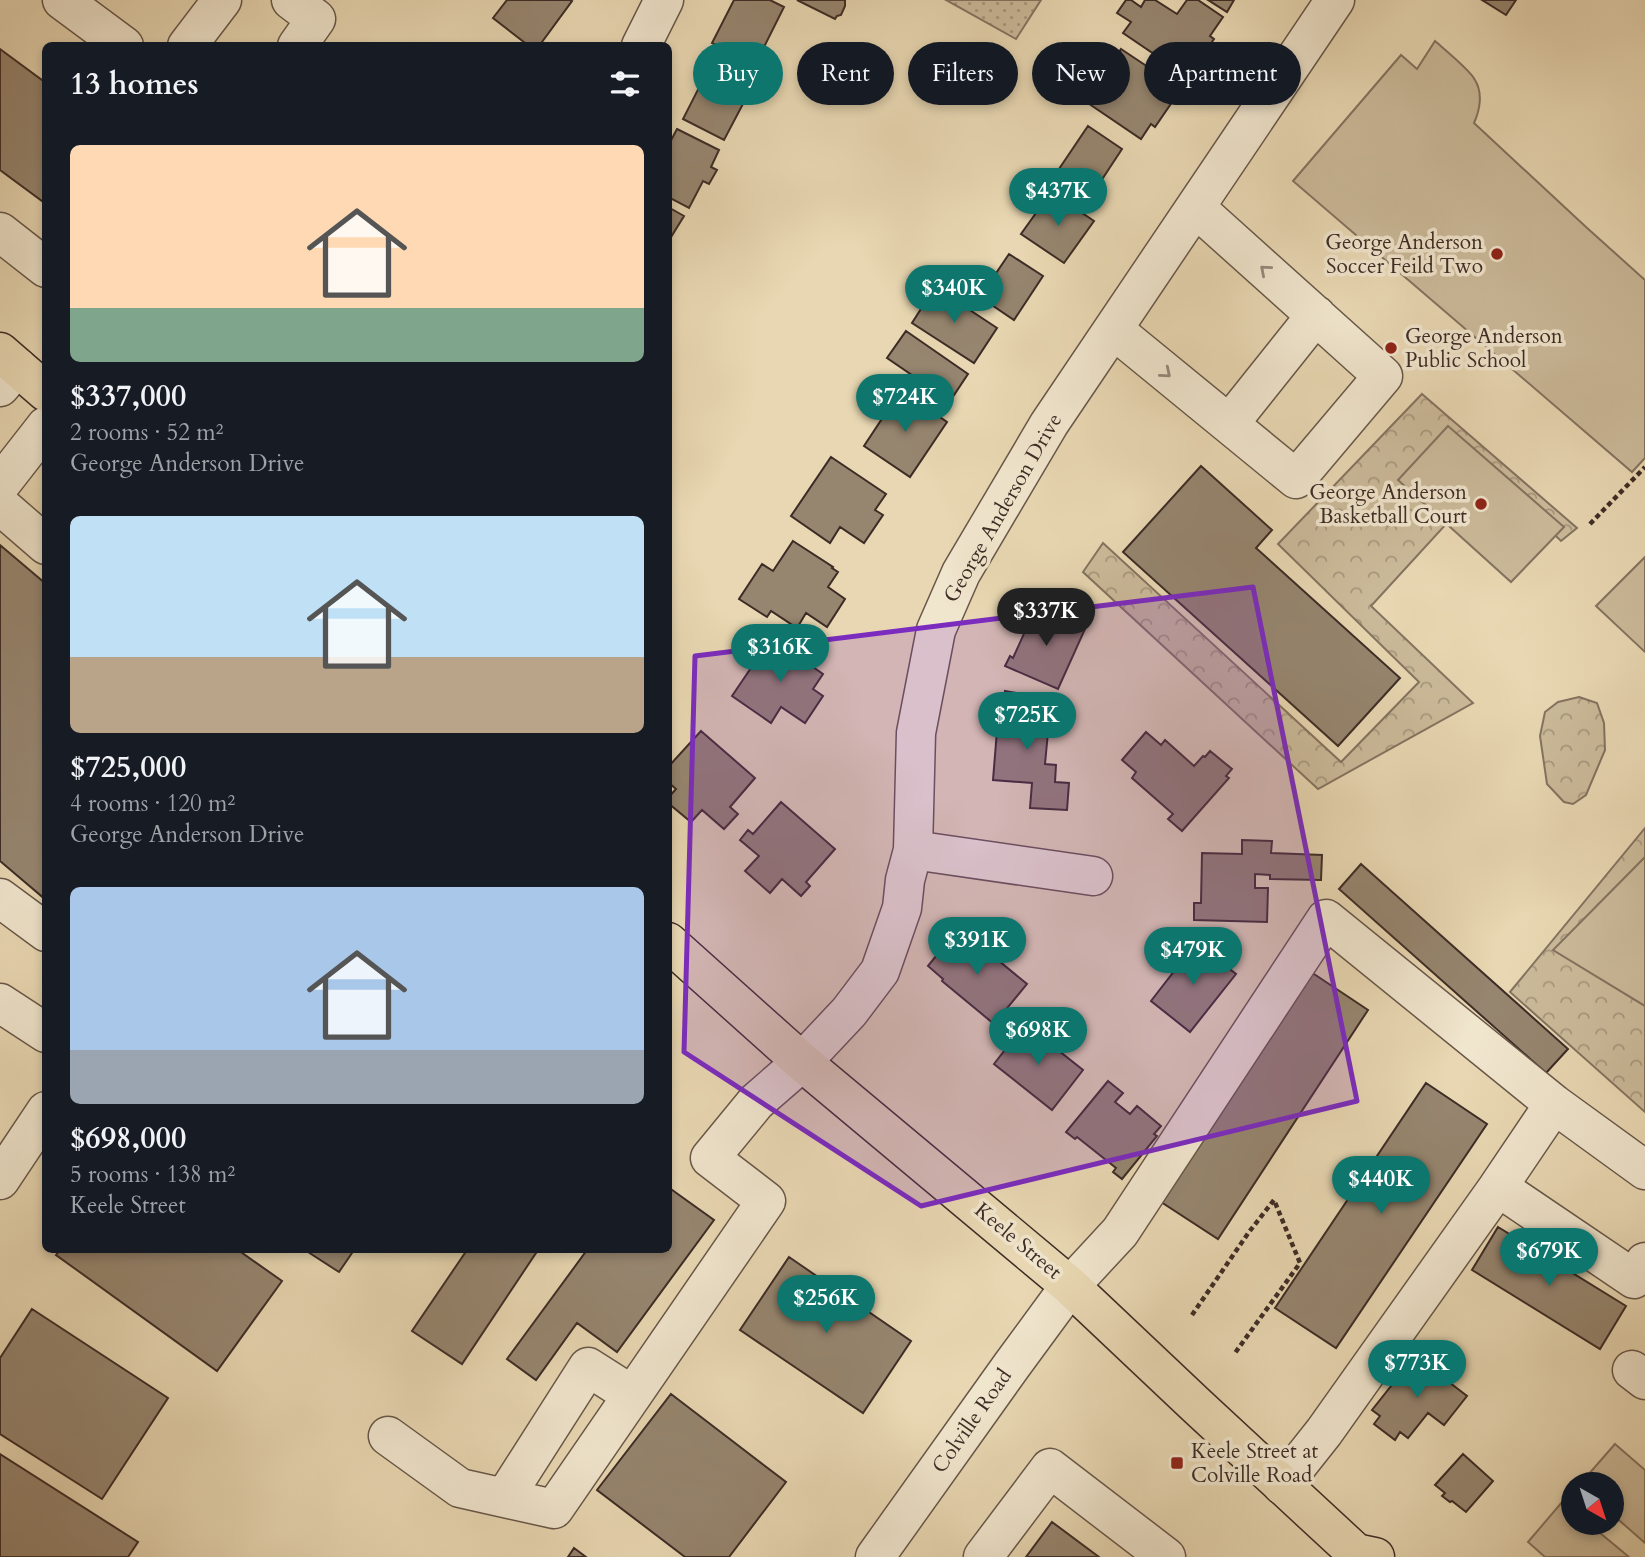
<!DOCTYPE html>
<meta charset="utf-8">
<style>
:root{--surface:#171b24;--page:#20242c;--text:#f1f3f6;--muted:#9ea1a6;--accent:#0f766e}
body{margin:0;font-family:Cardo,serif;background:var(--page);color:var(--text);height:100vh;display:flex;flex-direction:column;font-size:26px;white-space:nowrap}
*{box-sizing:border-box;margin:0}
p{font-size:23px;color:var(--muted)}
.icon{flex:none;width:38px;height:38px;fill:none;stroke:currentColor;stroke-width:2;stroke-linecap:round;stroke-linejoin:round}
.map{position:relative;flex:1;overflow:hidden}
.panel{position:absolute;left:42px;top:42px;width:630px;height:1211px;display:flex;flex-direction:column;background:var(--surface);border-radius:10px;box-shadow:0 4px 10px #0003}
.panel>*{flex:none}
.top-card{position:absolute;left:693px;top:42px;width:665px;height:63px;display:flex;gap:14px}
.needle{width:46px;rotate:141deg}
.buttons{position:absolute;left:1561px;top:1472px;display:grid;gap:14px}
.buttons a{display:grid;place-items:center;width:63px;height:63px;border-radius:50%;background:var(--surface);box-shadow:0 4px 10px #0003;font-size:35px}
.price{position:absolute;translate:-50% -60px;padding:0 16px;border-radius:24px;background:var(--accent);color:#fff;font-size:23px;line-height:46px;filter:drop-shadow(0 2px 4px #0008)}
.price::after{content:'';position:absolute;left:50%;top:42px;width:21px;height:16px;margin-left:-10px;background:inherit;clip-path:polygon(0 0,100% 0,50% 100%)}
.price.selected{background:#222;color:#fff}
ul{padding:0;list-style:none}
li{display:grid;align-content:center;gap:14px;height:371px;padding:0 28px}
li span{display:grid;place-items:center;height:217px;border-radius:10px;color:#555}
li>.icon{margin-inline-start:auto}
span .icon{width:126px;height:126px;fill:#fffc;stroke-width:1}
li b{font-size:30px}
h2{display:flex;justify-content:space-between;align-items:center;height:84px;padding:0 28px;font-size:30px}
.tag{padding:0 24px;border-radius:32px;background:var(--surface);box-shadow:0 4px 10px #0003;font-size:24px;line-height:63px}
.tag.selected{background:var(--accent);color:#fff}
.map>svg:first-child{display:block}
.grass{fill:url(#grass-dots);stroke:#847360;stroke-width:2}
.park{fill:url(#park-crowns);stroke:#847360;stroke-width:2}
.pitch{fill:#cbba9a;stroke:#847360;stroke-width:2}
.building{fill:#96856f;stroke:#3d2c26;stroke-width:2}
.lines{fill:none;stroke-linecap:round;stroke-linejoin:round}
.minor-casing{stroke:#685749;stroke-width:41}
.major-casing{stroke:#3d2c26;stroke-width:41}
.path{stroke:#3d2c26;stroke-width:4.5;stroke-dasharray:5 3.5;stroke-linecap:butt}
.minor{stroke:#f0e5cd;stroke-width:38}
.major{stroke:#e8d7b2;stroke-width:38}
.oneway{stroke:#96887a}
.marked{fill:#7b2cbf;fill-opacity:0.2;stroke:#7b2cbf;stroke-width:5;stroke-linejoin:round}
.poi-dot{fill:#8f2418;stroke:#f0e5cd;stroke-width:2.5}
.labels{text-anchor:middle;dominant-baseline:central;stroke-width:7;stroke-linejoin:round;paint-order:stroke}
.poi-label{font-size:21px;fill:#3d2c26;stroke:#f0e5cd;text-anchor:end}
.street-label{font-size:21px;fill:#3d2c26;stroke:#f0e5cd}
</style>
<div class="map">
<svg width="1645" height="1557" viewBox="0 0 1645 1557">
<defs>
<pattern id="grass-dots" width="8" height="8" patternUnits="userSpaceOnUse" patternTransform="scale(1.75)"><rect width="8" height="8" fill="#cbba9a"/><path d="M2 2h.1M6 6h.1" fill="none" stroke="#a6977d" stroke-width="1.8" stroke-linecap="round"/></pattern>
<pattern id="park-crowns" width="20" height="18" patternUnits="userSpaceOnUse" patternTransform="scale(1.75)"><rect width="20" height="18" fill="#cbba9a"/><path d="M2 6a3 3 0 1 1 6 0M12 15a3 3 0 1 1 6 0" fill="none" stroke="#a6977d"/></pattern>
</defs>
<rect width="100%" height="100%" fill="#e8d7b2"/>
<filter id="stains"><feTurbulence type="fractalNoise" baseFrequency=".00286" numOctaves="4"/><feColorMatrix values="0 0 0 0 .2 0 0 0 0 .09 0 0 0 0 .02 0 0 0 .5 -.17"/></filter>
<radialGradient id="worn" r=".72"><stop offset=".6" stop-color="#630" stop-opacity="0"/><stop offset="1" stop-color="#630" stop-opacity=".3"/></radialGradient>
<path class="grass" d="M 946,0 L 1041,0 L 1016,39 Z"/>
<path class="park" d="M 1422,394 L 1577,528 L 1561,541 L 1492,474 L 1371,606 L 1473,703 L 1318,789 L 1083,572 L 1103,543 L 1341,762 L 1419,682 L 1278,544 Z
M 1579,697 L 1597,703 L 1604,723 L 1605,750 L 1586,795 L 1573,804 L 1564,802 L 1547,784 L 1540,736 L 1545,712 L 1558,702 Z
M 1645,828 L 1645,1112 L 1510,992 Z"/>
<path class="pitch" d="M 1435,41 C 1444,49 1471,71 1475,80 C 1483,93 1480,110 1474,123 L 1586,227 L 1645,280 L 1645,458 L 1632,472 L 1293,181 L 1401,55 L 1417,69 Z
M 1448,426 L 1564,527 L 1511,582 L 1398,480 Z
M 1645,557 L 1645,652 L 1596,606 Z
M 1645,857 L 1645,1006 L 1553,950 Z
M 1615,1444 L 1645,1470 L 1645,1543 L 1612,1514 L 1612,1484 L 1580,1484 Z
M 1563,1501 L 1573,1509 L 1573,1522 L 1588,1523 L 1629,1557 L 1545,1557 L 1528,1542 Z"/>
<path class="building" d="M 507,0 L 570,0 L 572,1 L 539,46 L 529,46 L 493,18 Z
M 734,0 L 770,0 L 784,7 L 755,65 L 712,43 Z
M 797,0 L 845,0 L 845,6 L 841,15 L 837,16 L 835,19 Z
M 1126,0 L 1131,0 L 1141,7 L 1145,0 L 1155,0 L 1177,14 L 1187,0 L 1198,0 L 1223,17 L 1210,36 L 1214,39 L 1188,77 L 1123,33 L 1131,22 L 1117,13 Z
M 1208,0 L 1234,0 L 1227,12 Z
M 1482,0 L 1516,0 L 1506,15 Z
M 0,49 L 46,83 L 46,204 L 0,170 Z
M 1121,49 L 1181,89 L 1155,127 L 1151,124 L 1141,139 L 1079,97 L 1091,79 L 1085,75 L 1100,52 L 1113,61 Z
M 712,62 L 754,83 L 724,140 L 683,119 Z
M 1088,126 L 1122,149 L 1093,193 L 1059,169 Z
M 677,129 L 719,150 L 711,167 L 717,170 L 709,184 L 703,181 L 689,208 L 668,197 L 668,146 Z
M 1051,192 L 1094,221 L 1064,263 L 1021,234 Z
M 668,207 L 684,216 L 668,242 Z
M 1009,254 L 1043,276 L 1014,320 L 980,297 Z
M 935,287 L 997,328 L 974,363 L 912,323 Z
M 906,331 L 968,374 L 950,401 L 887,358 Z
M 901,390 L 947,422 L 910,477 L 864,446 Z
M 831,457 L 886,494 L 875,510 L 883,515 L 864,543 L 840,527 L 830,543 L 791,516 Z
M 1201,466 L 1272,530 L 1256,548 L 1400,678 L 1338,746 L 1123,552 Z
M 793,541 L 833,567 L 832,568 L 838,572 L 828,587 L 845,599 L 827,627 L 806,613 L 797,628 L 771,611 L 767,617 L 739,599 L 762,564 L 773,571 Z
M 0,545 L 46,584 L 46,900 L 0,861 Z
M 1036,607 L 1085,629 L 1058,689 L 1005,666 L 1010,656 L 1013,658 Z
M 772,637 L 811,663 L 810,665 L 823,674 L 813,689 L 823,696 L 805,723 L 781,707 L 771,723 L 732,696 Z
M 1005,691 L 1035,696 L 1033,710 L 1050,711 L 1045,764 L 1056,765 L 1055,782 L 1069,783 L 1067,810 L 1030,808 L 1032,783 L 993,780 L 999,706 L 1003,707 Z
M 701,731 L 755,778 L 730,807 L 738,814 L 724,829 L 702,810 L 691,822 L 668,803 L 668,798 L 676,789 L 668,782 L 669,766 Z
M 1146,732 L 1161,745 L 1165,740 L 1194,766 L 1203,756 L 1205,757 L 1210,751 L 1232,769 L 1226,776 L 1229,778 L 1182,831 L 1168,819 L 1173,814 L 1132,778 L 1136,772 L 1122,760 Z
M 781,802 L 835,849 L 806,882 L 810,886 L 801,896 L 782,879 L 770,893 L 745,871 L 759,856 L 740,840 L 748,830 L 753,834 Z
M 1242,840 L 1272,841 L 1271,853 L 1322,855 L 1321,880 L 1270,879 L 1270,875 L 1255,874 L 1255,888 L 1268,888 L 1267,922 L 1194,920 L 1194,903 L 1201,903 L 1202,853 L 1242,854 Z
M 1361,864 L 1568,1049 L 1546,1073 L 1339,889 Z
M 957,930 L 974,944 L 976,942 L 1027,984 L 994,1024 L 942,981 L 943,979 L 928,966 Z
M 1196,943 L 1236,974 L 1190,1032 L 1151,1001 Z
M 1308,970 L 1368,1010 L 1218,1239 L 1158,1200 Z
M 1025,1024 L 1083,1070 L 1052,1110 L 994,1064 Z
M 1108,1081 L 1123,1093 L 1115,1102 L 1130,1114 L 1137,1106 L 1161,1126 L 1154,1134 L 1157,1136 L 1122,1179 L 1113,1172 L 1116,1168 L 1077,1137 L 1075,1139 L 1066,1132 Z
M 1426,1083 L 1487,1124 L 1336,1348 L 1275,1308 Z
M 668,1187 L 714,1220 L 617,1352 L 577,1323 L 536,1380 L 507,1359 L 587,1250 L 668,1250 Z
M 1498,1227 L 1626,1306 L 1600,1349 L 1472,1270 Z
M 60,1250 L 238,1250 L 282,1281 L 217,1371 L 56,1255 Z
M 305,1250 L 354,1250 L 339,1272 Z
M 467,1250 L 538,1250 L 462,1364 L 412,1331 Z
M 789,1257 L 911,1341 L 863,1413 L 740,1330 Z
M 32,1309 L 168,1398 L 102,1499 L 0,1434 L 0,1358 Z
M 1415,1356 L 1467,1396 L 1444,1425 L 1428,1413 L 1408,1438 L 1400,1432 L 1395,1440 L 1374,1424 L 1380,1416 L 1372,1410 Z
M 671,1394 L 786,1482 L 729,1557 L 685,1557 L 597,1490 Z
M 0,1454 L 138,1542 L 128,1557 L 0,1557 Z
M 1463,1454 L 1493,1481 L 1466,1512 L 1452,1501 L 1450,1502 L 1442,1496 L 1445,1493 L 1435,1485 Z
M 1052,1522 L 1099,1557 L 1026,1557 Z
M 574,1548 L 586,1557 L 568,1557 Z"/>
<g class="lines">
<defs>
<path id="minor" d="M 62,0 L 124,46
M 291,0 L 316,19 L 297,46
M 187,46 L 222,0
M 641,46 L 664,0
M 0,232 L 46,268
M 1114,330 L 1296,479 L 1383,376 L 1196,208
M 0,387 L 17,367
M 1229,424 L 1316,315
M 0,485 L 46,426
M 0,505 L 46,545
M 913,850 L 1093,876
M 0,898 L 46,932
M 0,1003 L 46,1033
M 0,1180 L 46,1111
M 1498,1187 L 1554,1104
M 1632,1370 L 1645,1380
M 388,1436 L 460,1488 L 554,1509 L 766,1201 L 710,1158 L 756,1102 L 802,1062 L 849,1012 L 880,971 L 902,908 L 905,880 L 913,850 L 916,733 L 936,630 L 961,573 L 1049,424 L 1335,0
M 1282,1485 L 1324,1432 L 1498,1187 L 1634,1279 L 1645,1262
M 505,1497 L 588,1367 L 632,1395
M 875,1557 L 1012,1365 L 1070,1286 L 1120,1232 L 1326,919 L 1554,1104 L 1645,1170
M 983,1557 L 1050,1468 L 1166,1557"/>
<path id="major" d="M 0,352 L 46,392
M 668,942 L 802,1062 L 1070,1286 L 1196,1405 L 1356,1553 L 1375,1557"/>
</defs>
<use href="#minor" class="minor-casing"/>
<use href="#major" class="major-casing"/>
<path class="path" d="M 1590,524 L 1645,467
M 1192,1315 L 1249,1232 L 1274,1200 L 1300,1263 L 1235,1353"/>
<use href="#minor" class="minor"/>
<use href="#major" class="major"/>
</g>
<defs><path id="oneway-chevron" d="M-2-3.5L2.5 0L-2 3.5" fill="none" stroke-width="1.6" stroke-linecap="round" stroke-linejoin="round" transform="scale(1.75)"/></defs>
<g class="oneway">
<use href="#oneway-chevron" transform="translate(1265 270) rotate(-139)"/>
<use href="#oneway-chevron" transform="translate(1166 373) rotate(40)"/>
</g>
<path class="marked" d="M 1253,587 L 1357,1101 L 921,1206 L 684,1052 L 695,656 Z"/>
<g class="poi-dot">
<circle cx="1497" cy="254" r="7"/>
<circle cx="1391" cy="348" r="7"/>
<circle cx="1481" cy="504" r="7"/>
<rect x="1170" y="1456" width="14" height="14" rx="3.5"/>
</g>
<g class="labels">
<g class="poi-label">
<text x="1483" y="242">George Anderson<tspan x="1483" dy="24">Soccer Feild Two</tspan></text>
<text x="1405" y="336" text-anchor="start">George Anderson<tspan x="1405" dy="24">Public School</tspan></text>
<text x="1467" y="492">George Anderson<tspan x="1467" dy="24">Basketball Court</tspan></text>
<text x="1191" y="1451" text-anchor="start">Keele Street at<tspan x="1191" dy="24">Colville Road</tspan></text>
</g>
<g class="street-label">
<text transform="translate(1003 508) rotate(-60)">George Anderson Drive</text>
<text transform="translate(1018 1241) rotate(40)">Keele Street</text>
<text transform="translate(972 1421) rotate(-55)">Colville Road</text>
</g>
</g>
<rect width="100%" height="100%" filter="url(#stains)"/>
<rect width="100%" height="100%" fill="url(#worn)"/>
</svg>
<div class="buttons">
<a><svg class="needle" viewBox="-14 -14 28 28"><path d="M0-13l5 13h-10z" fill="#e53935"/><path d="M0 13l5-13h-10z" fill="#9ea1a6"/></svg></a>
</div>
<b class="price" style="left:1058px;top:228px">$437K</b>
<b class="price" style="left:954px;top:325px">$340K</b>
<b class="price" style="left:905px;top:434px">$724K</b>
<b class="price selected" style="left:1046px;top:648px">$337K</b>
<b class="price" style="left:780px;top:684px">$316K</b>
<b class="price" style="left:1027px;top:752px">$725K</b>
<b class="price" style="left:977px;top:977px">$391K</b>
<b class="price" style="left:1193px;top:987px">$479K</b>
<b class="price" style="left:1038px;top:1067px">$698K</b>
<b class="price" style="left:1381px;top:1216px">$440K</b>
<b class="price" style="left:1549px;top:1288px">$679K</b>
<b class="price" style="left:826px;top:1335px">$256K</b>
<b class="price" style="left:1417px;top:1400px">$773K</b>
<div class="top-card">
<a class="tag selected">Buy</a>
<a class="tag">Rent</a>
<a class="tag">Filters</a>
<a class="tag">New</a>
<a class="tag">Apartment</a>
</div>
<section class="panel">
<h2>13 homes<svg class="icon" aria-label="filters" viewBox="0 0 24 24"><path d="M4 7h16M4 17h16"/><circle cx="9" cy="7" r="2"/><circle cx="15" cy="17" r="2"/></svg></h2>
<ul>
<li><span style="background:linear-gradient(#ffd9b3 75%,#7fa58c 0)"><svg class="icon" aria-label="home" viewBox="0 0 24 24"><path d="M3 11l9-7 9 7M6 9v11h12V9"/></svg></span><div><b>$337,000</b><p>2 rooms · 52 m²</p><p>George Anderson Drive</p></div></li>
<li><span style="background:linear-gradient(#bfe0f5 65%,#b9a48a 0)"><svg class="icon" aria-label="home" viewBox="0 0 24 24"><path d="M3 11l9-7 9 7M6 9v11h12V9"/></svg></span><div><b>$725,000</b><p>4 rooms · 120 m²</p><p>George Anderson Drive</p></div></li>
<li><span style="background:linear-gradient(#a9c7e8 75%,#9aa5b1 0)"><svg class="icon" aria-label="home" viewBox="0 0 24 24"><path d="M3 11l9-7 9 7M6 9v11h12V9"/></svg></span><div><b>$698,000</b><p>5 rooms · 138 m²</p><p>Keele Street</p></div></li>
</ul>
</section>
</div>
